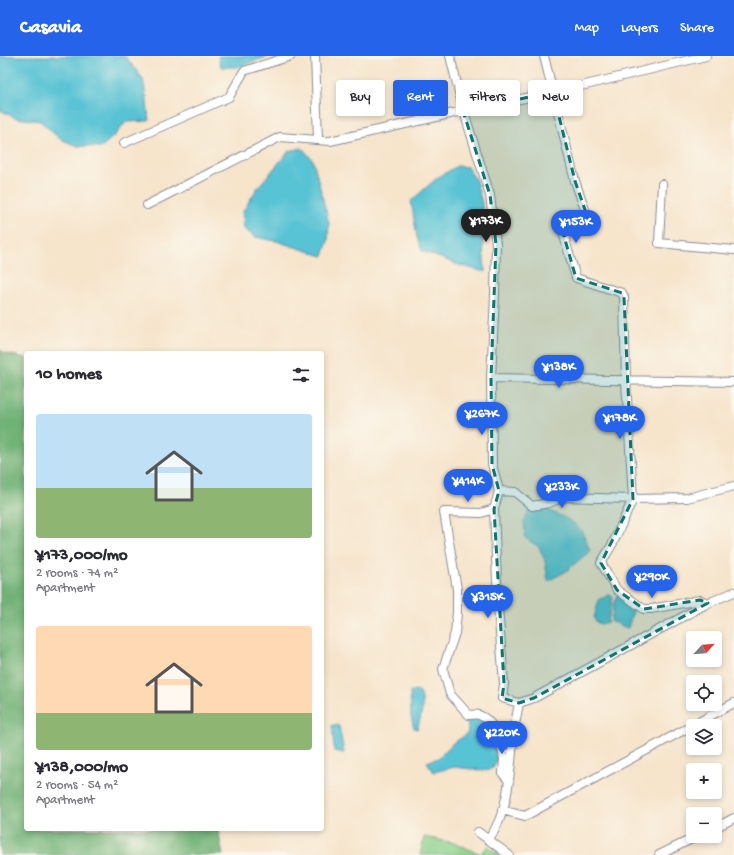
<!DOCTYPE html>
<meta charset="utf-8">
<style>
:root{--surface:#fff;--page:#f2f2f3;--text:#2b2b33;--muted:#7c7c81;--accent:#2563eb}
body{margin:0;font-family:"Gochi Hand",sans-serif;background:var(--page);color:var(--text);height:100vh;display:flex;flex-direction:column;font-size:15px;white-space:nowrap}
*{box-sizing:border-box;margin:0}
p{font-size:13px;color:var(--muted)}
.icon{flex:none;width:22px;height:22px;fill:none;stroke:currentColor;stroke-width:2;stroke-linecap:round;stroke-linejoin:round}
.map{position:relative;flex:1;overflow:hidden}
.panel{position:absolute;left:24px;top:295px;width:300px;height:480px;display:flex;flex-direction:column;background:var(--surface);border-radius:4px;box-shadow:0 2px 6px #0003}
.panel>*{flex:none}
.banner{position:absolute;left:336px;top:24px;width:338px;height:36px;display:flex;gap:8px}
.needle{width:26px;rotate:64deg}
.buttons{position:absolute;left:686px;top:575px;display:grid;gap:8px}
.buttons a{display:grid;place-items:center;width:36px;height:36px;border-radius:4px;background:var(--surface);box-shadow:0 2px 6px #0003;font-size:20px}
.price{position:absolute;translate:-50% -34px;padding:0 9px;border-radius:14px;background:var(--accent);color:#fff;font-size:13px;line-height:26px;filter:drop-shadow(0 1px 2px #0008)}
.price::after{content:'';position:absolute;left:50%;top:24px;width:12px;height:9px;margin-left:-6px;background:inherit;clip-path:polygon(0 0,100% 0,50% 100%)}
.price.active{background:#222;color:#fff}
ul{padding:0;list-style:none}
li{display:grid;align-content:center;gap:8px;height:212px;padding:0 12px}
li span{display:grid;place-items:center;height:124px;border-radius:4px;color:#555}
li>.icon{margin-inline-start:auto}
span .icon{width:72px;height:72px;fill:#fffc;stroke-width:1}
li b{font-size:17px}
h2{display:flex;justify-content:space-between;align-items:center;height:48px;padding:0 12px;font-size:17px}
.pill{padding:0 14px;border-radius:4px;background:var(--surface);box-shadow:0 2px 6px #0003;font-size:14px;line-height:36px}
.pill.active{background:var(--accent);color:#fff}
header{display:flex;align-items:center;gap:24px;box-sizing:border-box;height:56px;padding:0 20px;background:var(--accent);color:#fff}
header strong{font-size:19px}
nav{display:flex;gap:22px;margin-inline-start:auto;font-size:14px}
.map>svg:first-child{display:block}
.green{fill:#8cd08a;stroke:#548074}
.forest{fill:#71b276;stroke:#46706a}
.water{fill:#58c3d4;stroke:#3a7999}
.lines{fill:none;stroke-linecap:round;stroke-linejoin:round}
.street-casing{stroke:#888a94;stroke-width:10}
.street{stroke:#fff;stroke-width:8}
.marked{fill:#0f766e;fill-opacity:0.2;stroke:#0f766e;stroke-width:3;stroke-dasharray:8 5;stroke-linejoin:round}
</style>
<header>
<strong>Casavia</strong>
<nav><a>Map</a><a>Layers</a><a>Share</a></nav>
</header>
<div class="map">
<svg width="734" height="799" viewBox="0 0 734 799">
<rect width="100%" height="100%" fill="#fbf7ec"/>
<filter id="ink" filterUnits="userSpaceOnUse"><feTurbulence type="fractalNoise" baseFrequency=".025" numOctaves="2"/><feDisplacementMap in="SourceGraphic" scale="8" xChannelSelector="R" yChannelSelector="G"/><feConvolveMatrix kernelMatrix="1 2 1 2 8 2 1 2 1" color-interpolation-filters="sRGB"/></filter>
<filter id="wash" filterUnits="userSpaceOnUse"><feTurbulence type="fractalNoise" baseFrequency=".012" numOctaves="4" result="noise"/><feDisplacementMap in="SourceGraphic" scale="16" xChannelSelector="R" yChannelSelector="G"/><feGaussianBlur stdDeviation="0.9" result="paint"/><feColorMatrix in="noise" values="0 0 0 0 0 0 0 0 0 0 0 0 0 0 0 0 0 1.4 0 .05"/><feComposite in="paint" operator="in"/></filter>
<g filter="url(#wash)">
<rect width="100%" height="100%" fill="#f6e4cb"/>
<path class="green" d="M 424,781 L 454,787 L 481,798 L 488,790 L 500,799 L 420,799 Z"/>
<path class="forest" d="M 0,293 L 4,297 L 26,302 L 26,773 L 218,773 L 223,799 L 0,799 Z"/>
<path class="water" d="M 0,0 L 125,0 L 143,23 L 147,46 L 149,65 L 126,66 L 114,80 L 101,91 L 77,90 L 60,83 L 40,65 L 16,62 L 0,54 Z
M 218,0 L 269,0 L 238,11 L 221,11 Z
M 302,92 L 313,104 L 329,167 L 328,185 L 323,200 L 276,185 L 255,181 L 244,173 L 243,155 L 258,131 L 289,95 Z
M 457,110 L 468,111 L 476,125 L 482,147 L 482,177 L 485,216 L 459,209 L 422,195 L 417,181 L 411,145 L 437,122 Z
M 546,453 C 573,466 580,465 590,495 L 565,516 L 548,525 L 545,505 L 539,491 L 525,482 L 524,466 L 529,454 Z
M 618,537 L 635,549 L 628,572 C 621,571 618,566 611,566 L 614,547 Z
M 608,538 L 613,541 L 608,566 L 601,568 L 596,566 L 594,562 L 599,543 L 606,541 Z
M 415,634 L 420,636 C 425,647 421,662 417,673 L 414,672 L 411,661 L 410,636 Z
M 474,662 L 480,662 L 486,666 L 492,678 L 497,704 L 494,710 L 489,714 L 480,714 L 454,711 L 434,716 L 427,706 L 438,702 L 452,688 L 467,678 L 468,673 L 467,666 Z
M 332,669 L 339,670 L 344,697 L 334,695 Z"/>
</g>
<g filter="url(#ink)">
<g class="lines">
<defs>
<path id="street" d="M 315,0 L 318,83
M 450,0 L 464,56 L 490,139 L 496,188 L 495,239 L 491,322 L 492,408 L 499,435 L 494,453 L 498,551 L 504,628 L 502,642 L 519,647 L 534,642 L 708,547 L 734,536
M 544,0 L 575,125 L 589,165 L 564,180 L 576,222 L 622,237 L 624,241 L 626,325 L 633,443 L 613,487 L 601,507 L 617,534 L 644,553 L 651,553 L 700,544 L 708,547
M 124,87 L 229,41 L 244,15 L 291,0
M 662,128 L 659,187 L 734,194
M 147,149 L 280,81 L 330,85 L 454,57 L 573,32 L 706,0
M 491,322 L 734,326
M 499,435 L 515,436 L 532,450 L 549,447 L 563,441 L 633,443 L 687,442 L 734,430
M 494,453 L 481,457 L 444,456 L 457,533 L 457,557 L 455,577 L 443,613 L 450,638 L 469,659 C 472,659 476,658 479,659 C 494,664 502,687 504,702 C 504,707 503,713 503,718 L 509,725
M 502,754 L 525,760 L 734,647
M 715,772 L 734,762
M 478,776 L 509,799
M 489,783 C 509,755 510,717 513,683 C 514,671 517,659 519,647
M 659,799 L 698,780"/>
</defs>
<use href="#street" class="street-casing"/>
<use href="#street" class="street"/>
</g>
</g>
<path class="marked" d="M 553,36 L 575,125 L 589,165 L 564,180 L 576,222 L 622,237 L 624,241 L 633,443 L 601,507 L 617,534 L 644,553 L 700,544 L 708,547 L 534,642 L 519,647 L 502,642 L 504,628 L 494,453 L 499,435 L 492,408 L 491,322 L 496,188 L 490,139 L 463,55 Z"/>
</svg>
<div class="buttons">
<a><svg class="needle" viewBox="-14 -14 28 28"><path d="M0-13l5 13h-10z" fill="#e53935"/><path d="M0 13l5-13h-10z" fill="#7c7c81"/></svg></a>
<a><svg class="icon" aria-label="locate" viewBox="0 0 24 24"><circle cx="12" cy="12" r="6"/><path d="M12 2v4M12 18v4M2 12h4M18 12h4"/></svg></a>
<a><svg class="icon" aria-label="layers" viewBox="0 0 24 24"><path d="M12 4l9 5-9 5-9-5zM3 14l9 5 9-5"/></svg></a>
<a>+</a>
<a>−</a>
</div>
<b class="price active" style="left:486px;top:187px">¥173K</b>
<b class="price" style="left:576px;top:188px">¥153K</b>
<b class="price" style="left:559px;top:333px">¥138K</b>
<b class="price" style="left:482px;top:380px">¥267K</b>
<b class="price" style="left:620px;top:384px">¥178K</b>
<b class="price" style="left:468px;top:447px">¥414K</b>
<b class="price" style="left:562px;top:453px">¥233K</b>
<b class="price" style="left:652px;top:543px">¥290K</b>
<b class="price" style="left:488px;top:563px">¥315K</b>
<b class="price" style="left:502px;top:699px">¥220K</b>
<div class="banner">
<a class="pill">Buy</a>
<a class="pill active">Rent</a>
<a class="pill">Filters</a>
<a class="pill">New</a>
</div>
<section class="panel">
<h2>10 homes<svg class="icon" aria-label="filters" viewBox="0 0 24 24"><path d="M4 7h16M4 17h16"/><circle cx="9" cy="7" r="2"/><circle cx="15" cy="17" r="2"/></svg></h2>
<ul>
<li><span style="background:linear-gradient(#bfe0f5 60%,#8fb573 0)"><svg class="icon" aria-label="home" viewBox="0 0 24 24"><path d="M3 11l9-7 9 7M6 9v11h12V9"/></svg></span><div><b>¥173,000/mo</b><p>2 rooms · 74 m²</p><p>Apartment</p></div></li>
<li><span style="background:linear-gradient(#ffd9b3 70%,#8fb573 0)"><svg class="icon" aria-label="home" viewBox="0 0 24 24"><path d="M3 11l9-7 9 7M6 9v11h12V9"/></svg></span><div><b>¥138,000/mo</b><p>2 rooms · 54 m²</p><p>Apartment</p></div></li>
</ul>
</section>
</div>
